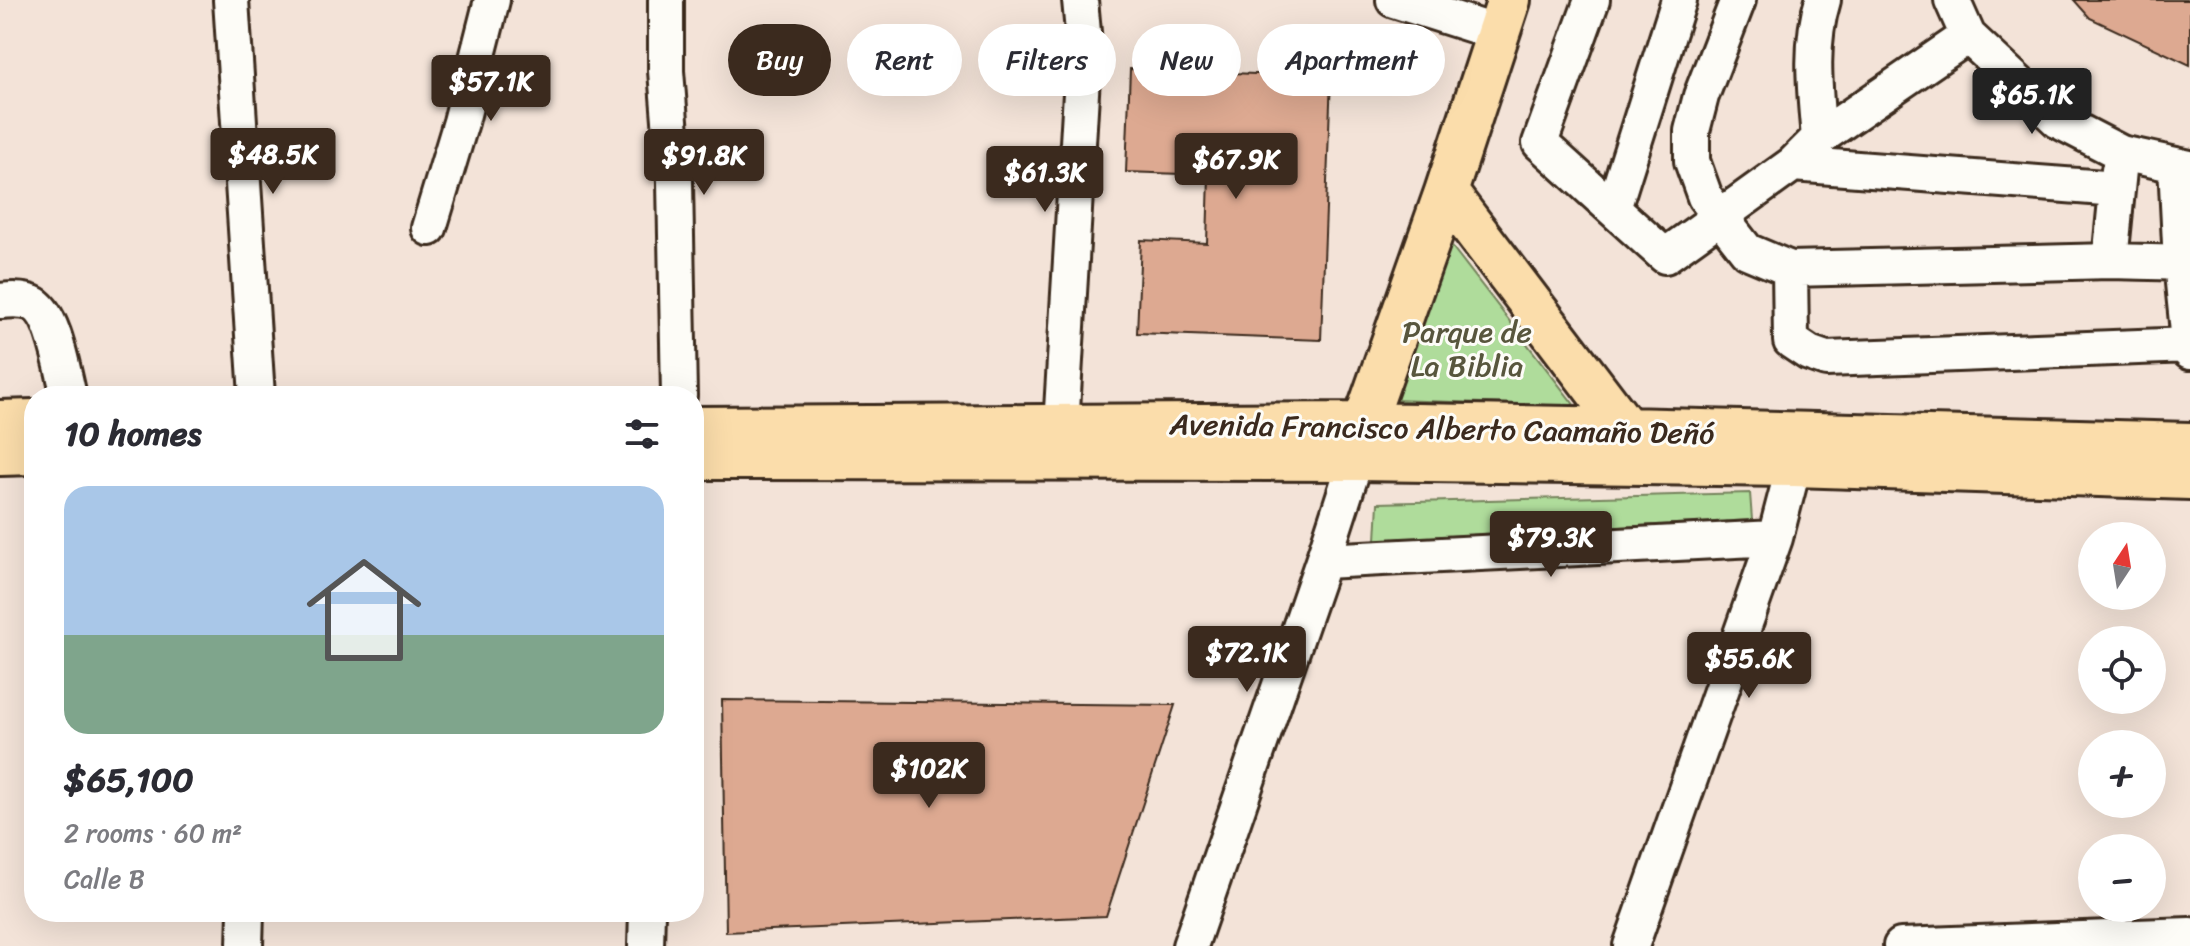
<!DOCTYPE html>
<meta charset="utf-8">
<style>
:root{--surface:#fff;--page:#f7f7f7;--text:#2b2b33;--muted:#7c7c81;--line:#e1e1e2;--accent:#3b2a1e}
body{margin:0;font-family:Sriracha,sans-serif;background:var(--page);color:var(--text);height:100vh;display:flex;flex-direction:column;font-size:30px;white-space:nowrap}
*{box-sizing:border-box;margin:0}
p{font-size:26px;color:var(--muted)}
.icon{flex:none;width:44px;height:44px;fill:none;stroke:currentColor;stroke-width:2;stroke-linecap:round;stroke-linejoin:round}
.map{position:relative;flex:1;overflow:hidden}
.details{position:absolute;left:24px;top:386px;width:680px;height:536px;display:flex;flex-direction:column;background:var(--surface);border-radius:32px;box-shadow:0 8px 32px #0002}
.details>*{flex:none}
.top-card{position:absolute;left:728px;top:24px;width:760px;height:72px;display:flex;gap:16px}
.needle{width:52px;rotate:12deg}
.fabs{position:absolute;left:2078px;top:522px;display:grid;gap:16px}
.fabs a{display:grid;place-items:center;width:88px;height:88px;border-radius:50%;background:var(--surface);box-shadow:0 8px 32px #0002;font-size:40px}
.price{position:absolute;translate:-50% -68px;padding:0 18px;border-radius:8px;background:var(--accent);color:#fff;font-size:26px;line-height:52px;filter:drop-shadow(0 2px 4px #0008)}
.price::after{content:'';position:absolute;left:50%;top:48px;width:24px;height:18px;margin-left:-12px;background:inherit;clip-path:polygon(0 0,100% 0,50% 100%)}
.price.on{background:#222;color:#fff}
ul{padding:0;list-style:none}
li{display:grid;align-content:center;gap:16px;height:424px;padding:0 40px}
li+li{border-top:2px solid var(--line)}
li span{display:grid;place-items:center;height:248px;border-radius:24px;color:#555}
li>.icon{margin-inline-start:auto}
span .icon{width:144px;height:144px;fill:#fffc;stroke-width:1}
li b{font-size:34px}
h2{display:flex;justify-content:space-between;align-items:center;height:96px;padding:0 40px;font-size:34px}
.chip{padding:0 28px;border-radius:36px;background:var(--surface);box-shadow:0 8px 32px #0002;font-size:28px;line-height:72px}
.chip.on{background:var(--accent);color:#fff}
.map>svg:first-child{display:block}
.green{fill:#afdc9b;stroke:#75835c;stroke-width:2}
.building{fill:#dda991;stroke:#3b2a1e;stroke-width:2}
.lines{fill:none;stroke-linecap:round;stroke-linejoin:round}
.minor-casing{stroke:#3b2a1e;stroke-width:40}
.major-casing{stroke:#3b2a1e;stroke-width:48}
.minor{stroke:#fdfcf7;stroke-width:34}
.major{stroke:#fbddab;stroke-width:42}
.labels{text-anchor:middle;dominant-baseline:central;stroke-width:6;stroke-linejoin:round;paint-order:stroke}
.park-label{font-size:30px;fill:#58563d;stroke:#fdfcf7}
.street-label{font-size:30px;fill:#3b2a1e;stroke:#fdfcf7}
</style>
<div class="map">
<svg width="2190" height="946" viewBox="0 0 2190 946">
<rect width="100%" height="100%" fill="#f3e3d8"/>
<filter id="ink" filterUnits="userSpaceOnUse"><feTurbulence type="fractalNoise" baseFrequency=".0125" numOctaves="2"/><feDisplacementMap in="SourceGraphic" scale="16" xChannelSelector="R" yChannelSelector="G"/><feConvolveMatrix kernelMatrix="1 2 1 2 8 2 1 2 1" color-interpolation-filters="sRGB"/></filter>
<g filter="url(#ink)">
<path class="green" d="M 1450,244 L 1575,406 L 1395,400 Z
M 1750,493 L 1752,520 L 1376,540 L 1378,503 Z"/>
<path class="building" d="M 2074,0 L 2190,0 L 2190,65 L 2090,18 Z
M 1130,69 L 1331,77 L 1321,340 L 1137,333 L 1141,240 L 1207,243 L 1209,175 L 1126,172 Z
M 722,700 L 1175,705 L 1106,916 L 726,932 Z"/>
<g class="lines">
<defs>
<path id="minor" d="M 231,0 L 257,396
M 666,0 L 666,71 L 675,182 L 679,396
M 1394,0 L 1498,33
M 1592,0 L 1540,143 L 1665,256 L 1793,164 L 1819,138 L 1968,36
M 1738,0 L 1701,96 L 1692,131 L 1692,161 L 1705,197 L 1747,251 L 1790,269
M 1952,0 L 1968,36 L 2059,121 L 2121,153 L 2190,168
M 1819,138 C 1815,92 1809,45 1823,0
M 1793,164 L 2117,189
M 2176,165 L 2181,263 L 2190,352
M 1613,209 L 1679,0
M 429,228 L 461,122 L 492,0
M 2110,261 L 2119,170
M 2190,263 L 2110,261 L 1790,269 L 1791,341 L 1809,353 L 1826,359 L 2190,345
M 0,301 C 10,300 22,299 32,303 C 54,312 63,373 69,396
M 1061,427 L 1084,43 L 1080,0
M 1323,561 L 1775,538
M 245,946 L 246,912
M 646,946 L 647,912
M 1190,946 L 1323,561 L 1356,459
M 1631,946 L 1775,538 L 1800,442
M 1901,946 L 2190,935"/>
<path id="major" d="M 1446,192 L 1626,429
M 0,422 L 34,421
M 694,428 L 1364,424 L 1626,429 L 2190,444
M 1358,450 L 1364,424 L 1446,192 L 1509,0
M 0,454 L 34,453
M 694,458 L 1356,459 L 1794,465 L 2190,478"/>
</defs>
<use href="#minor" class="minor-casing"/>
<use href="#major" class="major-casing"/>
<use href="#minor" class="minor"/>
<use href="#major" class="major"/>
</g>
</g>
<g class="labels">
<g class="park-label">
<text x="1467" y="332">Parque de<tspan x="1467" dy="34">La Biblia</tspan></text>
</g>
<g class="street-label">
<text transform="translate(1442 429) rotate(1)">Avenida Francisco Alberto Caamaño Deñó</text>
</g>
</g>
</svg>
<div class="fabs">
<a><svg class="needle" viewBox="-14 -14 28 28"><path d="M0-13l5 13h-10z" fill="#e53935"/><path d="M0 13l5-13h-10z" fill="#7c7c81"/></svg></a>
<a><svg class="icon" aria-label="locate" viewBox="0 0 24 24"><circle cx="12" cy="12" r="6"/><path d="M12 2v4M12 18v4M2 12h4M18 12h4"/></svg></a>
<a>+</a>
<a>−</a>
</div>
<b class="price" style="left:491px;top:123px">$57.1K</b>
<b class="price on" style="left:2032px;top:136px">$65.1K</b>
<b class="price" style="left:273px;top:196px">$48.5K</b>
<b class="price" style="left:704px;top:197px">$91.8K</b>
<b class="price" style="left:1236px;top:201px">$67.9K</b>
<b class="price" style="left:1045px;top:214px">$61.3K</b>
<b class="price" style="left:1551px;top:579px">$79.3K</b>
<b class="price" style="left:1247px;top:694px">$72.1K</b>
<b class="price" style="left:1749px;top:700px">$55.6K</b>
<b class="price" style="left:929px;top:810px">$102K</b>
<div class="top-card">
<a class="chip on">Buy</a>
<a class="chip">Rent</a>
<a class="chip">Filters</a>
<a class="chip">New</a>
<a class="chip">Apartment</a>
</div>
<section class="details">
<h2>10 homes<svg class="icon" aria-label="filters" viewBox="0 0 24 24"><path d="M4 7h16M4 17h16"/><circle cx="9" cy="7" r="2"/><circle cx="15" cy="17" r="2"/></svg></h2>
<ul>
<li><span style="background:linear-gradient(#a9c7e8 60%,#7fa58c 0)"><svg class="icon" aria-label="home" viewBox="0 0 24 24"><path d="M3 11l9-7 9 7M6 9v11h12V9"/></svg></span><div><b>$65,100</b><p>2 rooms · 60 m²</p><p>Calle B</p></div></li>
</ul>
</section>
</div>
